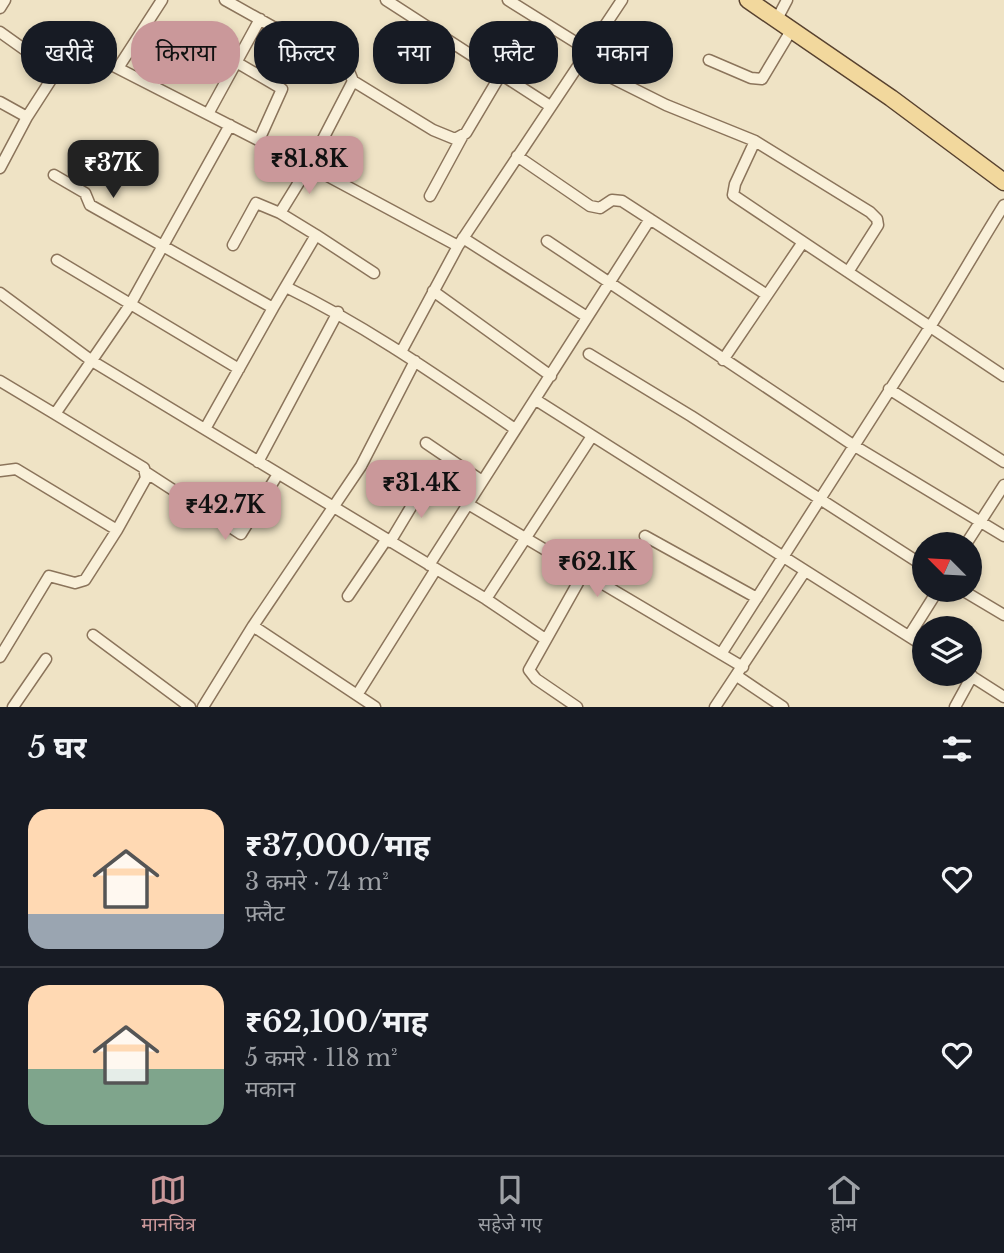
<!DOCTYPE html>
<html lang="hi">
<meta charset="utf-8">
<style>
:root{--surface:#171b24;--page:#242831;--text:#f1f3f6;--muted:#9ea1a6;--line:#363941;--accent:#ca989a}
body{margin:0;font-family:"Libre Baskerville","Noto Sans Devanagari",serif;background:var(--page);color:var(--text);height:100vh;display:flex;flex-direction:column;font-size:26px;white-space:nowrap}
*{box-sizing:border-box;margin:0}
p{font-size:23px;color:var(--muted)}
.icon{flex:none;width:38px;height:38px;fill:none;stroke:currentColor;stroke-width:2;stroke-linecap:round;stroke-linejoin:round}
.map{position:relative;height:707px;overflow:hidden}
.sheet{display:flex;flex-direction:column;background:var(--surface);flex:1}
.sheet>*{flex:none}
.top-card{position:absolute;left:21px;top:21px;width:962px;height:63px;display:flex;gap:14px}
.needle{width:46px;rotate:294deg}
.buttons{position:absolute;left:912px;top:532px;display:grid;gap:14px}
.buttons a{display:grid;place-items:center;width:70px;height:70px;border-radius:50%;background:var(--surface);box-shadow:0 4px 10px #0003;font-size:35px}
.price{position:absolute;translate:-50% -60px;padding:0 16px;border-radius:14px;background:var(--accent);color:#111;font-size:23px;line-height:46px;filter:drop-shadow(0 2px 4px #0008)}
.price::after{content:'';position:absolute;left:50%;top:42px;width:21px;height:16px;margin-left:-10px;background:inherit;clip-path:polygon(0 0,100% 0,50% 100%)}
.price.active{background:#222;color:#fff}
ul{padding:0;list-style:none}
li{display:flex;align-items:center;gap:21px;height:175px;padding:0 28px}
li+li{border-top:2px solid var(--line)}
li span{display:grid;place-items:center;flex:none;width:196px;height:140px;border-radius:21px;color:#555}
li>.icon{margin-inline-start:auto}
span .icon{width:84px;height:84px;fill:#fffc;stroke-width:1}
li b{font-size:30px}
h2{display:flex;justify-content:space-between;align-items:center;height:84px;padding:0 28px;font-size:30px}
.chip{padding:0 24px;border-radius:28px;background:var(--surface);box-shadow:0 4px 10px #0003;font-size:24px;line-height:63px}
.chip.active{background:var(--accent);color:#111}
.tabs{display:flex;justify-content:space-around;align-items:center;height:98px;border-top:2px solid var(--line);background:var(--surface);font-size:19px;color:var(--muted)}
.tabs a{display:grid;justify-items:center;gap:4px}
.tabs .active{color:var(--accent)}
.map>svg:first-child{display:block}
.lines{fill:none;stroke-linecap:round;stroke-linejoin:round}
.minor-casing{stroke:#8b745b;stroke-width:13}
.primary-casing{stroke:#58422f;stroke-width:19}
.minor{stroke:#f9f0d9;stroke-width:10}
.primary{stroke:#f2d89d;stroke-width:16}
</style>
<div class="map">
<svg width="1004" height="707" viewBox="0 0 1004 707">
<rect width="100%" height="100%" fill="#efe3c5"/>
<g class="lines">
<defs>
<path id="minor" d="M 386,0 L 550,106
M 508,0 L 588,50
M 0,8 L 5,0
M 777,19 L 787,0
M 0,32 L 56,72
M 709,60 L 751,78 L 762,79 L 792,29
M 236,62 L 282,89 L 259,140
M 580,62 L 666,105 L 755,141 L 870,212 L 877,219 L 878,225 L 848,272
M 118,68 L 162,0
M 353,81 L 433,130 L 455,139 L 466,133 L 501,74
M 0,102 L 27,117
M 208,114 L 260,19
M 755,141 L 735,184 L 733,195 L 803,242
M 517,156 L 590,206 L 600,208 L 612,200 L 622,201 L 767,295
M 0,168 L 27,117 L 56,72 C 65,62 79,56 92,55 L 309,166 L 458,246 L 622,0
M 54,175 L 85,193 L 90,205 L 273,308 L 316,235 L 280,213 L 309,166 L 353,81 L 348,69 L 225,0
M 430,196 L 462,137
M 316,235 L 374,273
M 463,238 L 587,317
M 547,241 L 853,445 L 1004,536
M 233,245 L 256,203 L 280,213
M 57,260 L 239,369
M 286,287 C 368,327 440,378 515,429
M 433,291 L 551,376
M 0,293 L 92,361 L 486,599 L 545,639
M 401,352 L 458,246
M 589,354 L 691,416 L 924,566
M 723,360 L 803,242 L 1004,376
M 0,381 L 55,414
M 889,389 L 1004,462
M 536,400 L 924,646
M 205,429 L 273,308
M 426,443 L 482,481
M 258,462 L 338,312
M 0,471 L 16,469 L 117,530
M 147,473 L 241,534 L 278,474
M 468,504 L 743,667
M 645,536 L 757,598
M 390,542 L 426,482
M 966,544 L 1004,485
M 429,565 L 650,219
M 962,590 L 1004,615
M 348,596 L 386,540
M 486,599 L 592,436
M 253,626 L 361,466 L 415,361
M 93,635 L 190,707
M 909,636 L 938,590
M 721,654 C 791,545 860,436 930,327 C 955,287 979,245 1004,205
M 0,657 L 49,576 L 75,583 L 85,580 L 117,530 L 146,478 L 144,468 L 55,414 L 130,305 L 230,125
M 968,674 L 1004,697
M 737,676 L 783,707
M 357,695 L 436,569
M 13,707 L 46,659
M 203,707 L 253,626 L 375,707
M 577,707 L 536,679 L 529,670 L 584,572
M 715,707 L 805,571
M 955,707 L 972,676"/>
<path id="primary" d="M 748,0 L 891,98 L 1004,182"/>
</defs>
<use href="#minor" class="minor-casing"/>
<use href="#primary" class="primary-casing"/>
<use href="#minor" class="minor"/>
<use href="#primary" class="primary"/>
</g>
</svg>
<div class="buttons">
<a><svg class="needle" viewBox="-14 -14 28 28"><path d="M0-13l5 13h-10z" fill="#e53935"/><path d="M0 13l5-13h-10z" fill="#9ea1a6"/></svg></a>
<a><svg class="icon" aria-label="layers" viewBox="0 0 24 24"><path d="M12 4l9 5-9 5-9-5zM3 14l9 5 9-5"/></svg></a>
</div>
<b class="price" style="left:309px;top:196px">₹81.8K</b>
<b class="price active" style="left:113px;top:200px">₹37K</b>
<b class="price" style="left:421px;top:520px">₹31.4K</b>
<b class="price" style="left:225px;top:542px">₹42.7K</b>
<b class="price" style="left:597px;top:599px">₹62.1K</b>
<div class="top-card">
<a class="chip">खरीदें</a>
<a class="chip active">किराया</a>
<a class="chip">फ़िल्टर</a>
<a class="chip">नया</a>
<a class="chip">फ़्लैट</a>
<a class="chip">मकान</a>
</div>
</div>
<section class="sheet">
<h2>5 घर<svg class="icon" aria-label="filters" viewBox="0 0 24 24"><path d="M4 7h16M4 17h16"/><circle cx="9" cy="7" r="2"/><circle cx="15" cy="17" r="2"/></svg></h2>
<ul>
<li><span style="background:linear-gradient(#ffd9b3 75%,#9aa5b1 0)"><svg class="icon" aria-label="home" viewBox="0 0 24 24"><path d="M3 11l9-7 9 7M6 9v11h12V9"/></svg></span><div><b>₹37,000/माह</b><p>3 कमरे · 74 m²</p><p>फ़्लैट</p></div><svg class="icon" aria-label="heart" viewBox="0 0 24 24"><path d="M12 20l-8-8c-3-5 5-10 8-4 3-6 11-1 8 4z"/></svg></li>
<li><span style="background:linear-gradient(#ffd9b3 60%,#7fa58c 0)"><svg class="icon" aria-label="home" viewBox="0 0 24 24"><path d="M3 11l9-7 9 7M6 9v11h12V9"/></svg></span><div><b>₹62,100/माह</b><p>5 कमरे · 118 m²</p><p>मकान</p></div><svg class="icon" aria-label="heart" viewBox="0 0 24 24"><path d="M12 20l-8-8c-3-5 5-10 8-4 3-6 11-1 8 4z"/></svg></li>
</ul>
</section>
<nav class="tabs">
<a class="active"><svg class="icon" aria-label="map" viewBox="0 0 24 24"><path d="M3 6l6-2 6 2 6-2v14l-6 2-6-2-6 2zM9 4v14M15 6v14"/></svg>मानचित्र</a>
<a><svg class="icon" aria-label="saved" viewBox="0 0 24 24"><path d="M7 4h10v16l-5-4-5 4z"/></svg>सहेजे गए</a>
<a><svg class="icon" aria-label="home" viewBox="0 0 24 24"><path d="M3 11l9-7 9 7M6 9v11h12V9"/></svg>होम</a>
</nav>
